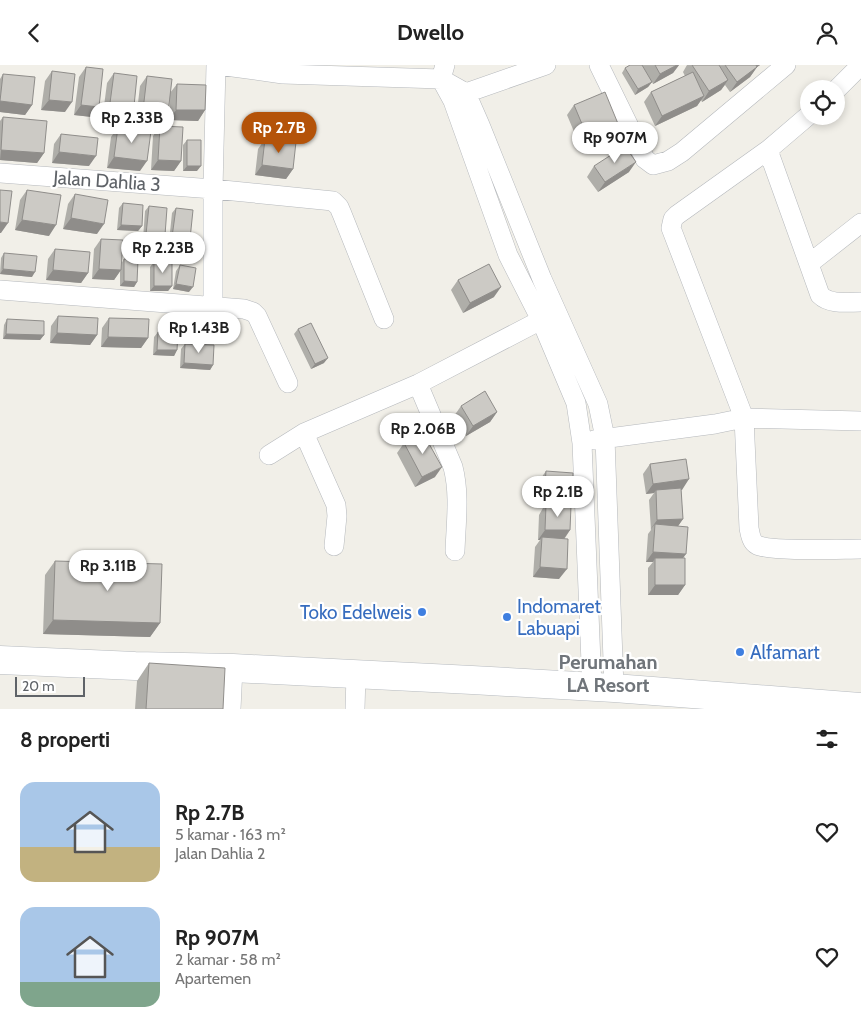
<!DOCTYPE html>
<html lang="id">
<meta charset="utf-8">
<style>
:root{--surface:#fff;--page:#f6f6f6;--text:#222;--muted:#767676;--accent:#b45309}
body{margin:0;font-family:Cabin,sans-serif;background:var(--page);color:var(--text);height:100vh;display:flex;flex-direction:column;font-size:19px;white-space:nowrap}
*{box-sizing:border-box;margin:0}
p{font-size:16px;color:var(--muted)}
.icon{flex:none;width:28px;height:28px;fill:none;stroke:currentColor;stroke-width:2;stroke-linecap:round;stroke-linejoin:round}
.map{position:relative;height:644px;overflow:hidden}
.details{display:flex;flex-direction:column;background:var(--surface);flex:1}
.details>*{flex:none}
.fabs{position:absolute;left:800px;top:15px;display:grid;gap:10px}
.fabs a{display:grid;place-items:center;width:45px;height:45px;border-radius:50%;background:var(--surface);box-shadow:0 2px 8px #0003;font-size:25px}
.scale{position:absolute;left:15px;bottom:12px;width:70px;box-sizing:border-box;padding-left:5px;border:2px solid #5f6368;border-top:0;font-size:14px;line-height:18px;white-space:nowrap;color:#5f6368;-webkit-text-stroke:4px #fff;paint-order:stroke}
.price{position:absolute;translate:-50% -42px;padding:0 11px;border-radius:18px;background:#fff;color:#222;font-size:16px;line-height:32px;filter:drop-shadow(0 1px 2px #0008)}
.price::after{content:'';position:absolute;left:50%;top:30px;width:15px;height:11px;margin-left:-8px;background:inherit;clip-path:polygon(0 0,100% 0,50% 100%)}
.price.selected{background:var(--accent);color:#fff}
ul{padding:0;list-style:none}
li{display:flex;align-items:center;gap:15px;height:125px;padding:0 20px}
li span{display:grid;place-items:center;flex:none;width:140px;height:100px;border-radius:15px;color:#555}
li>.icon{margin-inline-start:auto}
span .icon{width:60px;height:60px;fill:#fffc;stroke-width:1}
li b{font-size:21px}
h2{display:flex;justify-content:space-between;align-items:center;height:60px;padding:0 20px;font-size:21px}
header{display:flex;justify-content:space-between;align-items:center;height:65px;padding:0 20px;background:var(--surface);font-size:22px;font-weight:700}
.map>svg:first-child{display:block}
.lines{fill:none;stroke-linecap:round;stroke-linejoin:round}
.street-casing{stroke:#b5b8bc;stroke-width:20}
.secondary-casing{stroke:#b6babf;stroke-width:29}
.street{stroke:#fff;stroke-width:19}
.secondary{stroke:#fff;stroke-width:28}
.wall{fill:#afaea9}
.shaded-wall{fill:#8f8d8a}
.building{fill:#cccac5;stroke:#8f8d8a}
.shop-dot{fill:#3f7fe0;stroke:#fff;stroke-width:2}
.labels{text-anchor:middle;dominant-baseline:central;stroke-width:4.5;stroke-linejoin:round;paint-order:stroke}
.street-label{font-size:19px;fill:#5f6368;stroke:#fff}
.shop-label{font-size:19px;fill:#366cbe;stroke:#fff;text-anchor:start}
.neighbourhood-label{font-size:20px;font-weight:bold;fill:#70757a;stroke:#fff}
</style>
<header><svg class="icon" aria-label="back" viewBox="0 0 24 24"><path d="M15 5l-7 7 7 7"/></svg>Dwello<svg class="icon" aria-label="person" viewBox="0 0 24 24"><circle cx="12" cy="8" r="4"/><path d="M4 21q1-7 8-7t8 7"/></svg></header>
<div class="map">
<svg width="861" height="644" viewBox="0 0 861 644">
<rect width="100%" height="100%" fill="#f1efe8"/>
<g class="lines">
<defs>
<path id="street" d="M 218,0 L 283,9 L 441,14 L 466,28 L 480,60 L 542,214 L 598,339 L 605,373 L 614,623
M 445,0 L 441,14 L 453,36 L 508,190 L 541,255 L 576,338 L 582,378 L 592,622
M 599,0 L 645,94 L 653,100 L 668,96 L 682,87 L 786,0
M 836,25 L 861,0
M 456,34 L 466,28 L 546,0
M 809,50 L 768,85 L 677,150 L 673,154 L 671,163 L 744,353 L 749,463 C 750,468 751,477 757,480 C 771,487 841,484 861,484
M 768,85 L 820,230 C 830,240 848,237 861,237
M 0,108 L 213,124 L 333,136 L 339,142 L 342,149 L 384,254
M 810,198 L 861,158
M 0,225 L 244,244 L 253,247 L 257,251 L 288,318
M 213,240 L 213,124 L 216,0
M 418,319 L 453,402 C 460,429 456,458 455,486
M 304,368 L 336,440 L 337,451 L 334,481
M 594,375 L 715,359 L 744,353 L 861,356
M 269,390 L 304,368 L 418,319 L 541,255
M 231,644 L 233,603
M 355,644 L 356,610"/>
<path id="secondary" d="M 0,595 L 135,601 L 233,603 L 472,615 L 614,623 L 861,642"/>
</defs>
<use href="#street" class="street-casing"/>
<use href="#secondary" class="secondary-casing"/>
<use href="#street" class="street"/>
<use href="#secondary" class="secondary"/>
</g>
<path class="wall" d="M 642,0 L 679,0 L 673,8 L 653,19 L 652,17 L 648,22 L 635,30 L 622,8 L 625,3 Z
M 687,0 L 760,0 L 757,2 L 750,12 L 730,27 L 725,20 L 721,25 L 702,37 L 701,35 L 697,41 L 655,61 L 644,37 L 651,27 L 685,11 L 683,7 Z
M 86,2 L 99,42 L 92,52 L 74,50 L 79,12 Z
M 52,6 L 65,47 L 41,45 L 45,16 Z
M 114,8 L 126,51 L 103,49 L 107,18 Z
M 3,9 L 32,40 L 25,50 L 0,47 L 0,14 Z
M 147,11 L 170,28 L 177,19 L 205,45 L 198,56 L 169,55 L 170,35 L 168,48 L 161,58 L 136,55 L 140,21 Z
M 574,40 L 614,76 L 583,88 L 567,50 Z
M 3,52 L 44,88 L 37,98 L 0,95 L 0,56 Z
M 160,61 L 181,96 L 174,106 L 151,105 L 153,71 Z
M 118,62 L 140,106 L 107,103 L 111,72 Z
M 61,69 L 89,101 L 52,98 L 54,79 Z
M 265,74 L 293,104 L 286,114 L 255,110 L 258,84 Z
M 187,75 L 197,106 L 183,106 L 183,80 Z
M 594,101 L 629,107 L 598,127 L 587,112 Z
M 27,125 L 49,171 L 15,165 L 20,135 Z
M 75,129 L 97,169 L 63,164 L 68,139 Z
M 123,138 L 142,161 L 138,166 L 117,165 L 119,143 Z
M 149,141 L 161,176 L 143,174 L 145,146 Z
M 176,143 L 186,179 L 169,177 L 172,148 Z
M 101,174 L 121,199 L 124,194 L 137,217 L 134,222 L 120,221 L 120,206 L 114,215 L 92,214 L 94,184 Z
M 55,184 L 88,208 L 81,218 L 46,215 L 48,194 Z
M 4,188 L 32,212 L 0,209 L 1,193 Z
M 154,197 L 172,221 L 168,226 L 150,226 L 150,202 Z
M 180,200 L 189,227 L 173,224 L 176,206 Z
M 458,215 L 494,232 L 463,248 L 451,225 Z
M 58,251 L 97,270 L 90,280 L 50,278 L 51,261 Z
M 109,253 L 148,273 L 141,283 L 101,282 L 102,263 Z
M 7,254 L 44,270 L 40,275 L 3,274 L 4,260 Z
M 298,264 L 324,298 L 311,304 L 294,269 Z
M 158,267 L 177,285 L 174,291 L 153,290 L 154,272 Z
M 185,279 L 213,300 L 210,305 L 180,303 L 181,284 Z
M 461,341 L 497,347 L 490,357 L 466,371 L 454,351 Z
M 404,378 L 435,412 L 415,422 L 397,388 Z
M 650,399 L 681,425 L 683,454 L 678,461 L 683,493 L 685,520 L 678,530 L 648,530 L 648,503 L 653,497 L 646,497 L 648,469 L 651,465 L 649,435 L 654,428 L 646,429 L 643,409 Z
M 546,406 L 572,434 L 567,440 L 570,465 L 565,473 L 559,514 L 533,512 L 535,482 L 540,475 L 538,475 L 539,450 L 543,443 L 537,443 L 539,416 Z
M 55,496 L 160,558 L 150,572 L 43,569 L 45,510 Z
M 149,598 L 223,644 L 135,644 L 137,616 Z"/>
<path class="shaded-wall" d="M 677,0 L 679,0 L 673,8 L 653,19 L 660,9 Z
M 755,0 L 760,0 L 757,2 L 750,12 L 730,27 L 737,17 Z
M 728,15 L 721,25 L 702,37 L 709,26 Z
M 652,17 L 648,22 L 635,30 L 638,24 Z
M 704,31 L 697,41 L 655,61 L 662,51 Z
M 49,35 L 72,37 L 65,47 L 41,45 Z
M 0,36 L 32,40 L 25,50 L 0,47 Z
M 110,38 L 134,41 L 126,51 L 103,49 Z
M 81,40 L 99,42 L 92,52 L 74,50 Z
M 143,45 L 168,48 L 161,58 L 136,55 Z
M 176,45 L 205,45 L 198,56 L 169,55 Z
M 621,66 L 614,76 L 583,88 L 590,78 Z
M 1,85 L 44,88 L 37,98 L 0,95 Z
M 59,87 L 96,91 L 89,101 L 52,98 Z
M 114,92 L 147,96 L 140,106 L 107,103 Z
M 158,95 L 181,96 L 174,106 L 151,105 Z
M 636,97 L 629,107 L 598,127 L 605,117 Z
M 262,100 L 293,104 L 286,114 L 255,110 Z
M 187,101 L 201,101 L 197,106 L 183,106 Z
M 71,153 L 104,159 L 97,169 L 63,164 Z
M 22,155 L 56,160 L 49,171 L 15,165 Z
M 0,157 L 8,158 L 1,168 L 0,168 Z
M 121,160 L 142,161 L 138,166 L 117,165 Z
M 146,169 L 165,170 L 161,176 L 143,174 Z
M 172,172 L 190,174 L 186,179 L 169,177 Z
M 3,204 L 35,207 L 32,212 L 0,209 Z
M 99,204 L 121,205 L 114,215 L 92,214 Z
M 53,205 L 88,208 L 81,218 L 46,215 Z
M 124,216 L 137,217 L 134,222 L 120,221 Z
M 176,219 L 193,222 L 189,227 L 173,224 Z
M 154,221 L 172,221 L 168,226 L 150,226 Z
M 501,222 L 494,232 L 463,248 L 470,238 Z
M 57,268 L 97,270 L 90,280 L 50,278 Z
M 6,269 L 44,270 L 40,275 L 3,274 Z
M 108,272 L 148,273 L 141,283 L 101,282 Z
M 157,285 L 177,285 L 174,291 L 153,290 Z
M 328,293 L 324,298 L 311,304 L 315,299 Z
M 184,298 L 213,300 L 210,305 L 180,303 Z
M 497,347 L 490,357 L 466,371 L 473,361 Z
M 442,402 L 435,412 L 415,422 L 422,412 Z
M 689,414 L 682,425 L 656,425 L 654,428 L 646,429 L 653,419 Z
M 544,433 L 572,434 L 564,444 L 546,440 L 543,443 L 537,443 Z
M 683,454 L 676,464 L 655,459 L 650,465 L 657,455 Z
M 545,465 L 570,465 L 563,475 L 542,472 L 540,475 L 538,475 Z
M 653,487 L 686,489 L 679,499 L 655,493 L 653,497 L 646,497 Z
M 540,502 L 567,504 L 559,514 L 533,512 Z
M 655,520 L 685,520 L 678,530 L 648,530 Z
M 53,555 L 160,558 L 150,572 L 43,569 Z"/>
<path class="building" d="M 630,0 L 642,0 L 652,17 L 638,24 L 625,3 Z
M 655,0 L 677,0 L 660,9 Z
M 692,0 L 719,0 L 728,15 L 709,26 Z
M 725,0 L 756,0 L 757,2 L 737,17 Z
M 86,2 L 103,4 L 99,42 L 81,40 Z
M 52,6 L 75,9 L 72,37 L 49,35 Z
M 693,7 L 704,31 L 662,51 L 651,27 Z
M 114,8 L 137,11 L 134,41 L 110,38 Z
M 3,9 L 35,12 L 32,40 L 0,36 Z
M 147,11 L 172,14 L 168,48 L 143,45 Z
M 177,19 L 206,20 L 205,45 L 176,45 Z
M 605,27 L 621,66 L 590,78 L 574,40 Z
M 3,52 L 47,56 L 44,88 L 1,85 Z
M 160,61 L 183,62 L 181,96 L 158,95 Z
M 118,62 L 151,66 L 147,96 L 114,92 Z
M 61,69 L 98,73 L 96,91 L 59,87 Z
M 265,74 L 296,77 L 293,104 L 262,100 Z
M 187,75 L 201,75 L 201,101 L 187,101 Z
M 625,81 L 636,97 L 605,117 L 594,101 Z
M 0,125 L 12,126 L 8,158 L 0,157 Z
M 27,125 L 61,130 L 56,160 L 22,155 Z
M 75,129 L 108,135 L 104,159 L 71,153 Z
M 123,138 L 143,140 L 142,161 L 121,160 Z
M 149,141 L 167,143 L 165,170 L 146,169 Z
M 176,143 L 193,145 L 190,174 L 172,172 Z
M 101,174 L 123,175 L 121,205 L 99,204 Z
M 55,184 L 90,187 L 88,208 L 53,205 Z
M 4,188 L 37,191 L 35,207 L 3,204 Z
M 124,194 L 138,195 L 137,217 L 124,216 Z
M 154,197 L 172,197 L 172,221 L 154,221 Z
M 489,199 L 501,222 L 470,238 L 458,215 Z
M 180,200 L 196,203 L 193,222 L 176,219 Z
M 58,251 L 98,253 L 97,270 L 57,268 Z
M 109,253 L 149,254 L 148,273 L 108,272 Z
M 7,254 L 44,256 L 44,270 L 6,269 Z
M 311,258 L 328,293 L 315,299 L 298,264 Z
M 158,267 L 178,267 L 177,285 L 157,285 Z
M 185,279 L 214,280 L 213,300 L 184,298 Z
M 485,326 L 497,347 L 473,361 L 461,341 Z
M 423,368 L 442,402 L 422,412 L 404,378 Z
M 686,394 L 689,414 L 653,419 L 650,399 Z
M 546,406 L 573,408 L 572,434 L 544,433 Z
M 681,423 L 683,454 L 657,455 L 656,425 Z
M 546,440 L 571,441 L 570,465 L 545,465 Z
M 655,459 L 688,462 L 686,489 L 653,487 Z
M 542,472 L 568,474 L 567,504 L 540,502 Z
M 655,493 L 685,493 L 685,520 L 655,520 Z
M 55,496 L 162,499 L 160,558 L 53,555 Z
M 149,598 L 225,603 L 223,644 L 146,644 Z"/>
<g class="shop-dot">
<circle cx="422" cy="547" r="5"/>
<circle cx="507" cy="552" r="5"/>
<circle cx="740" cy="587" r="5"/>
</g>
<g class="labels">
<g class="street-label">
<text transform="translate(107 116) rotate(4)">Jalan Dahlia 3</text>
</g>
<g class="shop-label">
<text x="517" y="541">Indomaret<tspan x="517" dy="22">Labuapi</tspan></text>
<text x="412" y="547" text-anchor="end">Toko Edelweis</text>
<text x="750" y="587">Alfamart</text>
</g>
<g class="neighbourhood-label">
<text x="608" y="597">Perumahan<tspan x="608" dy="23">LA Resort</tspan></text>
</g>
</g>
</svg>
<div class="fabs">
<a><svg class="icon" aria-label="locate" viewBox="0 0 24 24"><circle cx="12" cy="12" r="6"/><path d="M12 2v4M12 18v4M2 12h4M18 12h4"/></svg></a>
</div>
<div class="scale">20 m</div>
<b class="price" style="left:132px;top:79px">Rp 2.33B</b>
<b class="price selected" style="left:279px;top:89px">Rp 2.7B</b>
<b class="price" style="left:615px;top:99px">Rp 907M</b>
<b class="price" style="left:163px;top:209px">Rp 2.23B</b>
<b class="price" style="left:199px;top:289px">Rp 1.43B</b>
<b class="price" style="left:423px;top:390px">Rp 2.06B</b>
<b class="price" style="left:558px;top:453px">Rp 2.1B</b>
<b class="price" style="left:108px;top:527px">Rp 3.11B</b>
</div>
<section class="details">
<h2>8 properti<svg class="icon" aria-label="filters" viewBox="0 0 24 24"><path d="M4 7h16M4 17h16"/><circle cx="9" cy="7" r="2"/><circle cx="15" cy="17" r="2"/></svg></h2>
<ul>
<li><span style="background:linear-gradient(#a9c7e8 65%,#c2b280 0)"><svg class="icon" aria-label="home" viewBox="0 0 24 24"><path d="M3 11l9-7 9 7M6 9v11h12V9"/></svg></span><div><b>Rp 2.7B</b><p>5 kamar · 163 m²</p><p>Jalan Dahlia 2</p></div><svg class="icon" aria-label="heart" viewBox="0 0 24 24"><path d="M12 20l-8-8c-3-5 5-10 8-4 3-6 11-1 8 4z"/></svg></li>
<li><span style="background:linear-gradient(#a9c7e8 75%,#7fa58c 0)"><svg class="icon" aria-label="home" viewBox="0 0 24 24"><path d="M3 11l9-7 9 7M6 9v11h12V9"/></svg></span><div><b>Rp 907M</b><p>2 kamar · 58 m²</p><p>Apartemen</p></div><svg class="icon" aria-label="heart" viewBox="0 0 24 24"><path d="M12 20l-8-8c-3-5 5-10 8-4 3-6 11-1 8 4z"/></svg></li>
</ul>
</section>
